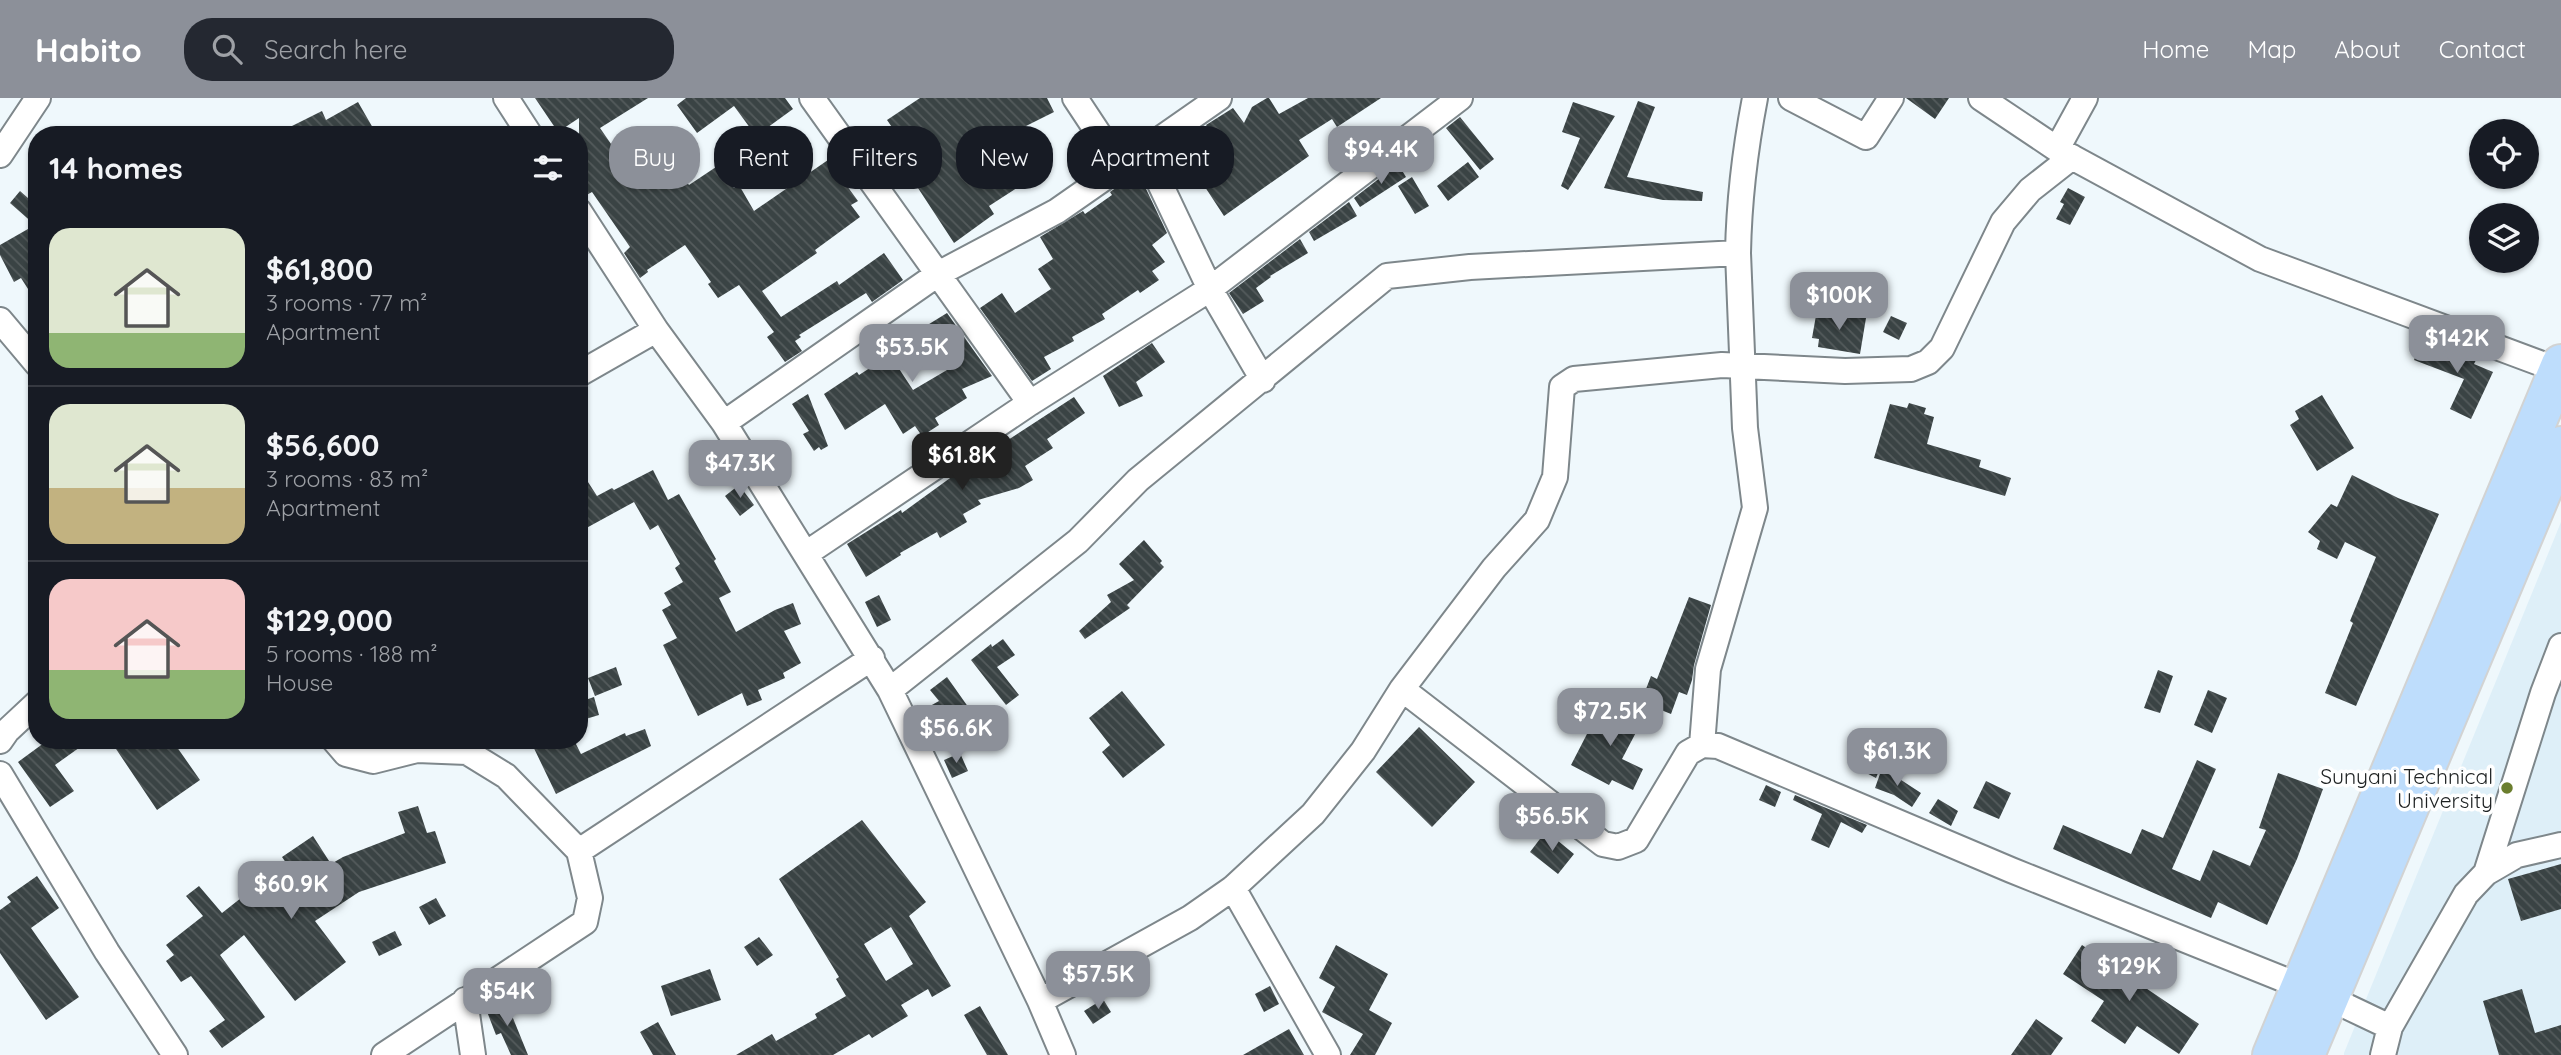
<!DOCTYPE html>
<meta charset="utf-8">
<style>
:root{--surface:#171b24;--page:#242831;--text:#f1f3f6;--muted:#9ea1a6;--line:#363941;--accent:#8c9099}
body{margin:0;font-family:Quicksand,sans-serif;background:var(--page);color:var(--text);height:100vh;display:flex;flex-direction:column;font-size:26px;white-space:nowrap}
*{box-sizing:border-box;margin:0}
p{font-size:23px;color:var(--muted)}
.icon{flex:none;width:38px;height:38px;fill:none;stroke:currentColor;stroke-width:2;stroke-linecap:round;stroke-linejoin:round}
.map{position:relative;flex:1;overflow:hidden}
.sheet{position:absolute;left:28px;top:28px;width:560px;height:623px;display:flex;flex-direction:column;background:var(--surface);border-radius:28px;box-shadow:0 2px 5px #0004}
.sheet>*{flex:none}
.guide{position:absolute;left:609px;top:28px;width:665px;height:63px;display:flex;gap:14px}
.buttons{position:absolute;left:2469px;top:21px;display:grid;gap:14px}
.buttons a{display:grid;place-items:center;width:70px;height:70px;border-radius:50%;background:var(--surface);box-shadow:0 2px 5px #0004;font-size:35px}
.price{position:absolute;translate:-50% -60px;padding:0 16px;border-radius:14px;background:var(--accent);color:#fff;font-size:23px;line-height:46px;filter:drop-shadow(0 2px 4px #0008)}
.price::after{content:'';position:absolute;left:50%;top:42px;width:21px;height:16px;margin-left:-10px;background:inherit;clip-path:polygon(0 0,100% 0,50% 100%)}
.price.active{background:#222;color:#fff}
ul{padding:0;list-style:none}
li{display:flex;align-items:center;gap:21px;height:175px;padding:0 21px}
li+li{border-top:2px solid var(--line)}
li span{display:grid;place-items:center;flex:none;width:196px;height:140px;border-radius:21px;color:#555}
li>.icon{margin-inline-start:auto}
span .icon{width:84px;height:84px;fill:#fffc;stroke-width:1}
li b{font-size:30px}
h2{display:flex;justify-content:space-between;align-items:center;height:84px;padding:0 21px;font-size:30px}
.tag{padding:0 24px;border-radius:28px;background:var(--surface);box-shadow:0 2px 5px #0004;font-size:24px;line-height:63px}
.tag.active{background:var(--accent);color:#fff}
header{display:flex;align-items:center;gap:42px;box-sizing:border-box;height:98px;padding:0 35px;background:var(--accent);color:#fff}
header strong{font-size:33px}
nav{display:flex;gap:38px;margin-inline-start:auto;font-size:24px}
.search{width:490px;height:63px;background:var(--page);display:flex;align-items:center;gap:18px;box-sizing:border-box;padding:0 24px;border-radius:28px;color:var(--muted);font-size:26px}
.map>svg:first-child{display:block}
.built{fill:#deeff8}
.building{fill:url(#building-back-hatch);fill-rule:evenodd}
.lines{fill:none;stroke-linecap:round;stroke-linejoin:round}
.street-casing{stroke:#7e878b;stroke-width:28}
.primary-casing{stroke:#d2d3d3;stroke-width:42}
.street{stroke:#fff;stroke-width:24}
.primary{stroke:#beddfc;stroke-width:38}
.poi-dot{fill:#6b7e2e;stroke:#fff;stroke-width:2.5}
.labels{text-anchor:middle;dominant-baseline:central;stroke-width:7;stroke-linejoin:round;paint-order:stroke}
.poi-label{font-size:21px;fill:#1d2122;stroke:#fff;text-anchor:end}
</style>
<header>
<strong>Habito</strong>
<div class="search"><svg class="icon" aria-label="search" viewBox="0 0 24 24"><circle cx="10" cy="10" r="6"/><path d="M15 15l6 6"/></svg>Search here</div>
<nav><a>Home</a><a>Map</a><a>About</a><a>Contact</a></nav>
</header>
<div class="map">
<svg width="2561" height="957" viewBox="0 0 2561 957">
<defs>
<pattern id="building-back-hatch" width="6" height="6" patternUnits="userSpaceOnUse" patternTransform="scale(1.75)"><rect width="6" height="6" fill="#3a4344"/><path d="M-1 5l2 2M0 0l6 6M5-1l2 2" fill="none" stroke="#545b5c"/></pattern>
</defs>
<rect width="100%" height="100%" fill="#eff8fc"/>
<path class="built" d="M 2561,424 L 2561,957 L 2344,957 L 2344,955 Z"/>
<path class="building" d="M 535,0 L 648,0 L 600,30 L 629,72 L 661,50 L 680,79 L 682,78 L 689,87 L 719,67 L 734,90 L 739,87 L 754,113 L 828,62 L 858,103 L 851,107 L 860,119 L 815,152 L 817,155 L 762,193 L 781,219 L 837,183 L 839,187 L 884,155 L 903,182 L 872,204 L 866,195 L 799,237 L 801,239 L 795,243 L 802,253 L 785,264 L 767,239 L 774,234 L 739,187 L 718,200 L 708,186 L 711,184 L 685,147 L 647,172 L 648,174 L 640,180 L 624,155 L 630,149 L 592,94 L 583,99 L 579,98 L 579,20 L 558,34 Z
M 686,0 L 785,0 L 793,11 L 756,38 L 734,8 L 697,35 L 677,7 Z
M 920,0 L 1047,0 L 1054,14 L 1012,35 L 1037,77 L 989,108 L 994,116 L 954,145 L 918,90 L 929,83 L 887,22 Z
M 1267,0 L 1269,0 L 1279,16 L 1308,0 L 1381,0 L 1337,29 L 1332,21 L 1299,42 L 1309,58 L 1224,118 L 1205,89 L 1233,70 L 1206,27 L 1233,10 L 1244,25 L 1252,9 Z
M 1906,0 L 1949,0 L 1935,21 Z
M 1638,3 L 1655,9 L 1627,79 L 1703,94 L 1702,103 L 1663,102 L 1604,90 Z
M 358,4 L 377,37 L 274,37 L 322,13 L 326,22 Z
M 1573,4 L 1615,18 L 1568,92 L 1561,88 L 1580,40 L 1562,34 Z
M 1460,19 L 1494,61 L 1480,72 L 1446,30 Z
M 1468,64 L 1479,79 L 1448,103 L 1437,88 Z
M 1398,66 L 1406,79 L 1360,109 L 1354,100 Z
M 1138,74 L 1167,135 L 1152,147 L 1165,164 L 1152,173 L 1159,182 L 1140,195 L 1138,192 L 1102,216 L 1105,221 L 1072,239 L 1074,243 L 1044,259 L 1051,271 L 1032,283 L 980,210 L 1002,195 L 1015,215 L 1051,191 L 1038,171 L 1053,161 L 1040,139 L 1083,113 L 1085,116 L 1112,97 L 1110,94 Z
M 1412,79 L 1429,108 L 1415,116 L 1398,88 Z
M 2068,90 L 2085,99 L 2070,127 L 2056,121 L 2064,106 L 2060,104 Z
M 20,93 L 37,108 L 37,205 L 21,180 L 14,184 L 0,157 L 0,147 L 35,127 L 10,105 Z
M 1349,104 L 1357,118 L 1314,143 L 1309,134 Z
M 1300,141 L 1308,155 L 1270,178 L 1271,179 L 1256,190 L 1264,203 L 1243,216 L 1229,195 Z
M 1817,212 L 1866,220 L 1860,256 L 1818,249 L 1819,241 L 1812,240 Z
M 947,215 L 992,278 L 962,291 L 967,300 L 935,320 L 939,327 L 922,338 L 915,328 L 903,336 L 885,306 L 845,332 L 824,296 L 857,274 L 859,277 L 890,257 L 913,292 L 947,272 L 921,231 Z
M 1891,218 L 1907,225 L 1899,242 L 1883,234 Z
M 2422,241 L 2476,262 L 2474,266 L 2493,274 L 2471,321 L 2450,311 L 2464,281 L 2414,262 Z
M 1152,245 L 1165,264 L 1136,284 L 1143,298 L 1119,309 L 1103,278 Z
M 808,296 L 828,348 L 821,352 L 819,349 L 814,353 L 803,336 L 809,333 L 792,306 Z
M 2322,297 L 2354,350 L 2317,373 L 2290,327 L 2299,321 L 2295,313 Z
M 1074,299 L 1085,315 L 1047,341 L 1053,350 L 1025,368 L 1033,382 L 1019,390 L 978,402 L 981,406 L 963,416 L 967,424 L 940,440 L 937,434 L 900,455 L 901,457 L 866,479 L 847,446 L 901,412 L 902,415 L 990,351 L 991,353 Z
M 1909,305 L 1926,310 L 1924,316 L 1934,319 L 1927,346 L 1981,362 L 1979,369 L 2011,380 L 2005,398 L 1874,360 L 1890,306 L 1907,310 Z
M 579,370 L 597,398 L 612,390 L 614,392 L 653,372 L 668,402 L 679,396 L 716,461 L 714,463 L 731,494 L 719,500 L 736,534 L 775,512 L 793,505 L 801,526 L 784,533 L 801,565 L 783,575 L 785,580 L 758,592 L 762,602 L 747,608 L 742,595 L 698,618 L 663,547 L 677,540 L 662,512 L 671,507 L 664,495 L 683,484 L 675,470 L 680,466 L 658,427 L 650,432 L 634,404 L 579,434 Z
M 2352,377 L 2398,400 L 2439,416 L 2356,608 L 2325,595 L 2353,525 L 2350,523 L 2376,459 L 2345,444 L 2337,461 L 2317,451 L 2320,443 L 2308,434 L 2331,406 L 2337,409 Z
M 739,387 L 754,407 L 740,418 L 725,398 Z
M 1144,442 L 1162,463 L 1160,465 L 1164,469 L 1127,507 L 1130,510 L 1085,541 L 1079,533 L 1111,504 L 1107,497 L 1134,482 L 1119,466 Z
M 879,497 L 891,522 L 877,529 L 865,504 Z
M 1689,499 L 1711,507 L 1694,567 L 1692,582 L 1687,597 L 1679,594 L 1671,616 L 1641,604 L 1651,578 L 1657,581 Z
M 1003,541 L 1015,557 L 997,569 L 1019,597 L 1006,607 L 971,562 L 991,546 L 992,549 Z
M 616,569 L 622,587 L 595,598 L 588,580 Z
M 2158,572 L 2173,578 L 2160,615 L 2144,610 Z
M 947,579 L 983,630 L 962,647 L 930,608 L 939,603 L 930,592 Z
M 2208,592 L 2227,600 L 2212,635 L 2194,627 Z
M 1122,593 L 1165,647 L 1123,680 L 1102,654 L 1110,647 L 1089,620 Z
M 594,599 L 599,617 L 579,623 L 579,604 Z
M 1604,603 L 1642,623 L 1622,661 L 1643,671 L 1633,692 L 1612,682 L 1609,687 L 1571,667 Z
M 1419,629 L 1475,684 L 1432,729 L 1376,674 Z
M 645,631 L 651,648 L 556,696 L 530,642 L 574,642 L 581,656 L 625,635 L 626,638 Z
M 48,642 L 90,642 L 55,667 L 74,693 L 50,709 L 18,664 Z
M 110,642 L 172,642 L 200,682 L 157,712 Z
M 1861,653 L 1882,665 L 1876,680 L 1853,668 Z
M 960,655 L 968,673 L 952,680 L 944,662 Z
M 2197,662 L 2216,671 L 2172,771 L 2200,783 L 2213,752 L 2250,768 L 2266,732 L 2259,730 L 2278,675 L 2323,691 L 2297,761 L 2267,827 L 2218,804 L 2211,820 L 2053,751 L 2063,727 L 2131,756 L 2142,731 L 2163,740 Z
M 1881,673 L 1898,680 L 1921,695 L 1912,709 L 1894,697 L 1875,690 Z
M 1986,683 L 2011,695 L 1999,721 L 1973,710 Z
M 1766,687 L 1781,694 L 1775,709 L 1759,702 Z
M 1795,697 L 1867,727 L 1862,735 L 1841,724 L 1829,750 L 1811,742 L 1822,716 L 1793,702 Z
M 1938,701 L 1958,713 L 1951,728 L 1929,715 Z
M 418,708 L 427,735 L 435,733 L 446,765 L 359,794 L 315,823 L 346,864 L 295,903 L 244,837 L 220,857 L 265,919 L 222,950 L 209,933 L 225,922 L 191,878 L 181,884 L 166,863 L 174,857 L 166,847 L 203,818 L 186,798 L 199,788 L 222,815 L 255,789 L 260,796 L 291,772 L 282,759 L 313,738 L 331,766 L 343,759 L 405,735 L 398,714 Z
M 862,722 L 926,804 L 909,818 L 951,888 L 932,899 L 928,891 L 901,907 L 908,918 L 872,940 L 869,936 L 833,957 L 736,957 L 772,936 L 776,943 L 817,920 L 815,916 L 846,898 L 836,881 L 839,879 L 779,781 ZM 891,829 L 913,866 L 886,883 L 864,846 Z
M 1546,733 L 1574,756 L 1558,776 L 1530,754 Z
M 2561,766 L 2561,811 L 2521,823 L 2508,781 Z
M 37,778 L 59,810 L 31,830 L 79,899 L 46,922 L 0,855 L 0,812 L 11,804 L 7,799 Z
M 436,800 L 446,818 L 429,827 L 419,809 Z
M 395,833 L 402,847 L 379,858 L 372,844 Z
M 759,839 L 773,857 L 757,868 L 744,849 Z
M 1336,847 L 1388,876 L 1369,912 L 1392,925 L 1375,957 L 1350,957 L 1363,936 L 1322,914 L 1335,889 L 1319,880 Z
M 2082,847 L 2199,926 L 2179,956 L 2137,928 L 2125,946 L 2091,923 L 2104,903 L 2063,876 Z
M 710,871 L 721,902 L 671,918 L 661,888 Z
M 1270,888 L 1279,906 L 1264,914 L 1255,896 Z
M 2522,891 L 2535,935 L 2561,927 L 2561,957 L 2499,957 L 2483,903 Z
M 1103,901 L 1111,914 L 1093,926 L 1084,913 Z
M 506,903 L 528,957 L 511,957 L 501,935 L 496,937 L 486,911 Z
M 980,908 L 1008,957 L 987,957 L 964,917 Z
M 2036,921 L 2063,940 L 2051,957 L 2011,957 Z
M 658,924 L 676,957 L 653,957 L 640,934 Z
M 1289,931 L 1304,957 L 1243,957 Z"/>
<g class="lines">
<defs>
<path id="street" d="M 506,0 L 530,37
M 812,0 L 1030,305
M 1075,0 L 1120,68
M 1791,0 L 1866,39 L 1891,0
M 1981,0 L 2057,51 L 2260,161 L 2561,273
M 2057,51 L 2085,0
M 1144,52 L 1210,191 L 1263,282
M 0,57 L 38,0
M 579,113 L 656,232
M 0,222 L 37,266
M 579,276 L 656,232 L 724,325 L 890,592 L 1040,903 L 1063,957
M 724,325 L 938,176 L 1057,113 L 1219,0
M 807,455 L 1030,305 L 1210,191 L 1460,0
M 1402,591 L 1603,746 L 1618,749 L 1636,742 L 1688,655 L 1702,647 L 1718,648 L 2011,772 L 2300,888
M 890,592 L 1078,443 L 1138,382 L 1387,178 L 1470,169 L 1738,155 C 1739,102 1745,52 1755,0
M 334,642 L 346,656 L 373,663 L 417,652 L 467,654 L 506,678 L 579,753
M 0,643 L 7,633 L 37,605
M 1702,647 L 1708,571 L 1755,410 L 1745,330 L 1738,155
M 0,676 L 107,854 L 175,957
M 2486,775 L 2543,595 L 2561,548
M 1233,790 L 1328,957
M 2329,900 L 2390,929 L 2466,796 L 2486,775 L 2517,757 L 2561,747
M 465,902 L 473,957
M 1040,903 L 1190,820 L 1233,790 L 1313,716 L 1363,653 L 1402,591 L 1494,470 L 1537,422 L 1555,379 L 1562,289 L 1574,281 L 1722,267 L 1845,273 L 1911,271 L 1928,264 L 1942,250 L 2003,124 L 2030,92 L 2072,59
M 384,957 L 585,824 L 590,800 L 579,753 L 872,560
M 2383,957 L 2390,929"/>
<path id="primary" d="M 2272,957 L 2561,266
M 2305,957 L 2561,348"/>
</defs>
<use href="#street" class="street-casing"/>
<use href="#primary" class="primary-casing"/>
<use href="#street" class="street"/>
<use href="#primary" class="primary"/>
</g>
<circle class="poi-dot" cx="2507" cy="690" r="7"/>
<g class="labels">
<g class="poi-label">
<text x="2493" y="678">Sunyani Technical<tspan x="2493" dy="24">University</tspan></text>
</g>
</g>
</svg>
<div class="buttons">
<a><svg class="icon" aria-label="locate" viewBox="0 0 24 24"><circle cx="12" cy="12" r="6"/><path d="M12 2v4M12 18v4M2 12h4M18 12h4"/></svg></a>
<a><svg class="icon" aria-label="layers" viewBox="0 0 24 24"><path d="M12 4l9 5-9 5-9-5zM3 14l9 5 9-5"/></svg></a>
</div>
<b class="price" style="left:1381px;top:88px">$94.4K</b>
<b class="price" style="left:1839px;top:234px">$100K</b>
<b class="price" style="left:2457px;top:277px">$142K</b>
<b class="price" style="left:912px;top:286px">$53.5K</b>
<b class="price active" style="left:962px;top:394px">$61.8K</b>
<b class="price" style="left:740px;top:402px">$47.3K</b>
<b class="price" style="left:1610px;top:650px">$72.5K</b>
<b class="price" style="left:956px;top:667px">$56.6K</b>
<b class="price" style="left:1897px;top:690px">$61.3K</b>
<b class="price" style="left:1552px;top:755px">$56.5K</b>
<b class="price" style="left:291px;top:823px">$60.9K</b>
<b class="price" style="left:2129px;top:905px">$129K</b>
<b class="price" style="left:1098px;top:913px">$57.5K</b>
<b class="price" style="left:507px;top:930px">$54K</b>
<div class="guide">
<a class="tag active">Buy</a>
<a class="tag">Rent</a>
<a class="tag">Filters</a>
<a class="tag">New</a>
<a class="tag">Apartment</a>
</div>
<section class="sheet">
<h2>14 homes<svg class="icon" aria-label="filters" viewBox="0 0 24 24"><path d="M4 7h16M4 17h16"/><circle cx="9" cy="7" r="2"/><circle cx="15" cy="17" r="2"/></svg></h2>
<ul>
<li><span style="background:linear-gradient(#dfe7d0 75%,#8fb573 0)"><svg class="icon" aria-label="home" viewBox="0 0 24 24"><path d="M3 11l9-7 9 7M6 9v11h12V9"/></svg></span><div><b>$61,800</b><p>3 rooms · 77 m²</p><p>Apartment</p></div></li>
<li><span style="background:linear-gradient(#dfe7d0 60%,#c2b280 0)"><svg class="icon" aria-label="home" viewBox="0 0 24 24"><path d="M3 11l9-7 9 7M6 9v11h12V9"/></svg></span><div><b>$56,600</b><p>3 rooms · 83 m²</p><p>Apartment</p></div></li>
<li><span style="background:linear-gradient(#f6c9c9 65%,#8fb573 0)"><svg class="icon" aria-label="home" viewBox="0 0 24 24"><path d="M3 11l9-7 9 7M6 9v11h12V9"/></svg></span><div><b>$129,000</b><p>5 rooms · 188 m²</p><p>House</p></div></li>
</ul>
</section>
</div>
